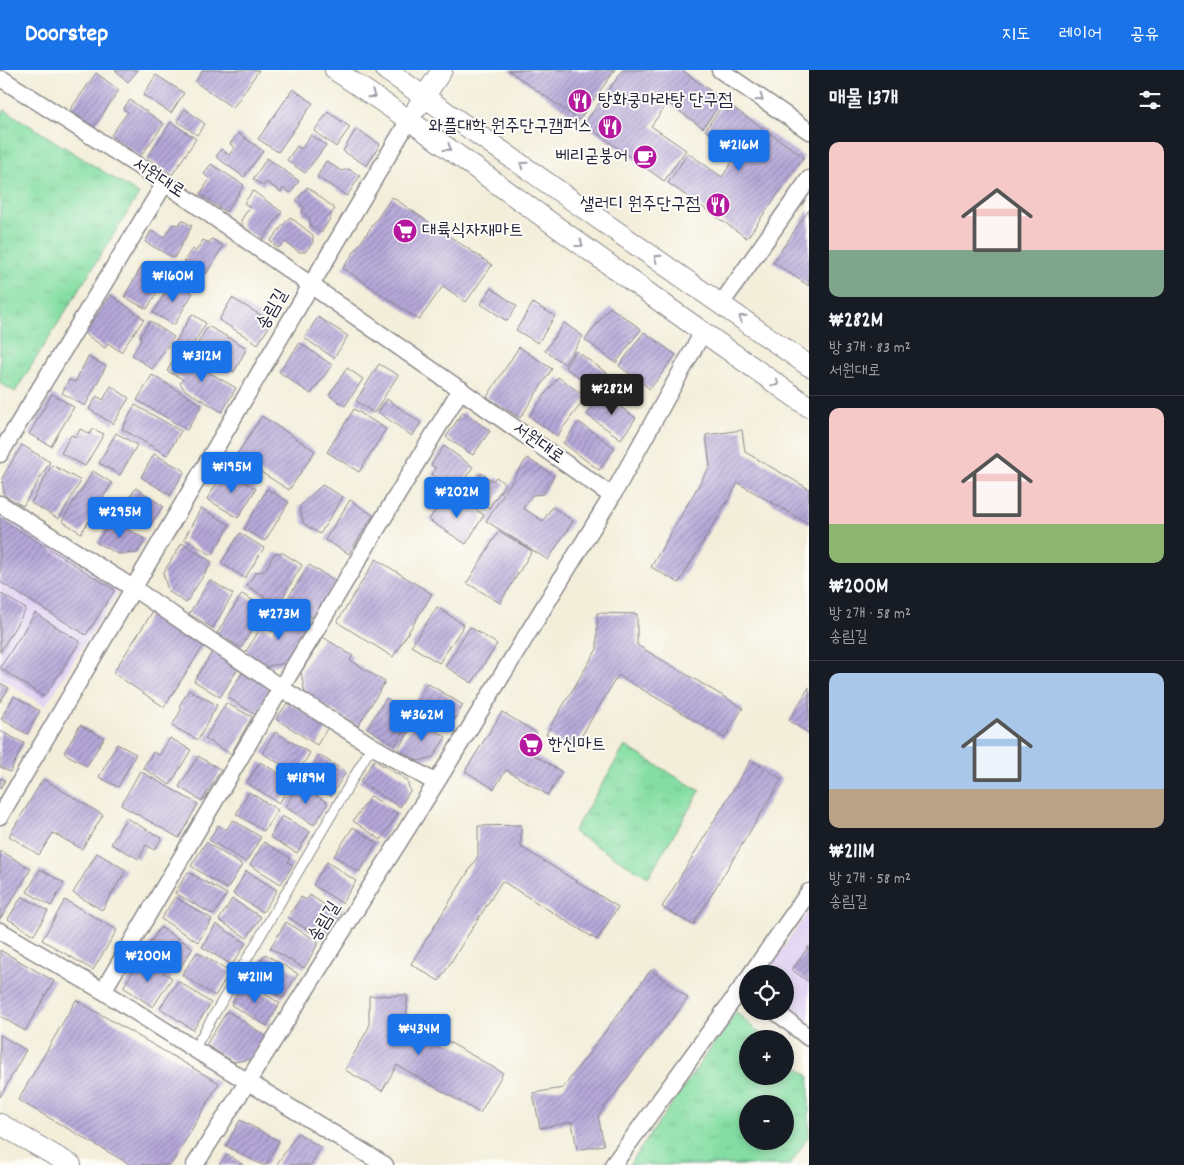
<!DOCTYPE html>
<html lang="ko">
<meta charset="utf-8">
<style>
:root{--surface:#171b24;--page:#242831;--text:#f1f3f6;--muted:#9ea1a6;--line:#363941;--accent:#1a73e8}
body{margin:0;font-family:Dekko,"Poor Story",sans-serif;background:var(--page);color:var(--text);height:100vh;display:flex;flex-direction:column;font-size:19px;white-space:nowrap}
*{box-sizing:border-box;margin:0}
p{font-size:16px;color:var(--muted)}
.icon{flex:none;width:28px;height:28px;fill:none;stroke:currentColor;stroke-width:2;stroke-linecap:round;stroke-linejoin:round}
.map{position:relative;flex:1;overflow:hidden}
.sheet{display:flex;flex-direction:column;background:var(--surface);width:375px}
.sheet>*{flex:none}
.buttons{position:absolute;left:739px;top:895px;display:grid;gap:10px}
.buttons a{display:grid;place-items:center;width:55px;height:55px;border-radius:50%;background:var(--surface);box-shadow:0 2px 8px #0003;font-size:25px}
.price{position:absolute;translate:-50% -42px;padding:0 11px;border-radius:5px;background:var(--accent);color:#fff;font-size:16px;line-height:32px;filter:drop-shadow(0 1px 2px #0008)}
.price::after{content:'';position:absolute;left:50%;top:30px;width:15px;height:11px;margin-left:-8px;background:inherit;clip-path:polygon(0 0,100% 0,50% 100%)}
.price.on{background:#222;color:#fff}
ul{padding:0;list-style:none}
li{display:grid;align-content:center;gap:10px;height:265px;padding:0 20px}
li+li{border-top:1px solid var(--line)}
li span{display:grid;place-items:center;height:155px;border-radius:10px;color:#555}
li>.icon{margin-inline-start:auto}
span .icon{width:90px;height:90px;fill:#fffc;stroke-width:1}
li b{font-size:21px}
h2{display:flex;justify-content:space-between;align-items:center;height:60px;padding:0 20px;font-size:21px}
header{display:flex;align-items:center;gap:30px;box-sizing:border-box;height:70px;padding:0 25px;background:var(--accent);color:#fff}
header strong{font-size:24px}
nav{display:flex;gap:28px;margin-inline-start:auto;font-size:18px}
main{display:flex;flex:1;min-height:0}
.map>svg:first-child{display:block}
.built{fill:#e2d4f3}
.park{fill:url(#park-tufts);stroke:#53806f;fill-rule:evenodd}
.building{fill:url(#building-hatch)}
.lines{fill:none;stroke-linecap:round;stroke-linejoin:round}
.service-casing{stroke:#8a888a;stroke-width:11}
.minor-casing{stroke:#8a888a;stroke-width:19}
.tertiary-casing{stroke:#8a888a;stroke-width:22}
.service{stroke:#fff;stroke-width:9}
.minor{stroke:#fff;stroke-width:16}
.tertiary{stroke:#fff;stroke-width:20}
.oneway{stroke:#9c9ca7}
.labels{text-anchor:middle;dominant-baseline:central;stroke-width:4;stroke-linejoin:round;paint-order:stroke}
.poi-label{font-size:18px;fill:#22223b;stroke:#fdfcf7;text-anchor:start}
.street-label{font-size:18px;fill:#22223b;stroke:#fdfcf7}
</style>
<header>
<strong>Doorstep</strong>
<nav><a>지도</a><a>레이어</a><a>공유</a></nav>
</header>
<main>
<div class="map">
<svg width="809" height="1095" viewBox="0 0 809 1095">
<defs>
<pattern id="park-tufts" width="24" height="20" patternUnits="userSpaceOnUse" patternTransform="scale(1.25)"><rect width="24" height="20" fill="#84dea3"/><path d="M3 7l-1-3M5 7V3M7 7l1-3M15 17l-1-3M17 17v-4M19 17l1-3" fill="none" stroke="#72be8d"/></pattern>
<pattern id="building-hatch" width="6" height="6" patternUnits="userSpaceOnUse" patternTransform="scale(1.25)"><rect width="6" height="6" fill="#b6a8d9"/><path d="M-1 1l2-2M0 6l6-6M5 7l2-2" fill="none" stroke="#9488b1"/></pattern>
</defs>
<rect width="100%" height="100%" fill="#fdfcf7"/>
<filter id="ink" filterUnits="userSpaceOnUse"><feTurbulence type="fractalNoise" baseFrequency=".02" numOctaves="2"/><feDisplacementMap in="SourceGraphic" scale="10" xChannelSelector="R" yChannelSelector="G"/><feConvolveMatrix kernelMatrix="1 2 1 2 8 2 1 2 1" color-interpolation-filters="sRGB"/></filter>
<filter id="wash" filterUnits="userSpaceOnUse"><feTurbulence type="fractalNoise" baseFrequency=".0096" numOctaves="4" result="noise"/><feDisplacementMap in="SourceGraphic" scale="20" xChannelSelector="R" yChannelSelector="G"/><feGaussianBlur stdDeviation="1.12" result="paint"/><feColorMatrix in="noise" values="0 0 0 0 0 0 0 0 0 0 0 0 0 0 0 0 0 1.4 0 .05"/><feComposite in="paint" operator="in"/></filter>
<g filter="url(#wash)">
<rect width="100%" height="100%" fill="#f3eeda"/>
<path class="built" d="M 0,441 L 121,517 L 45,636 L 0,608 Z
M 809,840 L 809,958 L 785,939 L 785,904 L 765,904 Z"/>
<path class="park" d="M 5,40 L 139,124 L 15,322 L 0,313 L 0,47 Z
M 625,676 L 700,721 L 648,807 L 573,762 Z
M 736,942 L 766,969 L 748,969 L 748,1006 L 785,1006 L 785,986 L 809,1007 L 809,1066 L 790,1095 L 629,1095 ZM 748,1034 L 785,1034 L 785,1071 L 748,1071 Z"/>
<g id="blocks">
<path class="building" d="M 115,0 L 138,0 L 128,12 Z
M 203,0 L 259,0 L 233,38 L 195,12 Z
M 508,0 L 615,0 L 579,50 Z
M 623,0 L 682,0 L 723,30 L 703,58 L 668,33 L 651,56 L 686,80 L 664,111 L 584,54 Z
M 96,3 L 119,20 L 94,57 L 70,40 Z
M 156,5 L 184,23 L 171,43 L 143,25 Z
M 293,19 L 313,33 L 278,82 L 258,69 Z
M 130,30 L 164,54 L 140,87 L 111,65 L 128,42 L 123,39 Z
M 725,32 L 804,87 L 747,168 L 668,113 L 688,83 L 722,107 L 738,83 L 705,60 Z
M 185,39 L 205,54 L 197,65 L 177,51 Z
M 328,42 L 350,57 L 336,77 L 314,61 Z
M 171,52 L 196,69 L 172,105 L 147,88 Z
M 356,59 L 380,74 L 367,96 L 343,81 Z
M 238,63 L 263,81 L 244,107 L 216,87 L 221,79 L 229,85 L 235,77 L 230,74 Z
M 311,65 L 326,75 L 305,103 L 287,90 L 297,76 L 301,79 Z
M 267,88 L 299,111 L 290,123 L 283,118 L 281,122 L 266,112 L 263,116 L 253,109 Z
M 326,91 L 341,101 L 349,99 L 360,106 L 347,126 L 317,107 Z
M 211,94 L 244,115 L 226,142 L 200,124 L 210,109 L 204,104 Z
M 308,117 L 335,139 L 330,145 L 330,149 L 321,163 L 310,155 L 310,149 L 302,142 L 304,137 L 296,130 Z
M 253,121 L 282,142 L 261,171 L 243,158 L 241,150 L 250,137 L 244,133 Z
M 392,127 L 492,195 L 466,232 L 443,216 L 419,250 L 343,198 Z
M 809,140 L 809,216 L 773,192 Z
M 290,147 L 313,165 L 313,172 L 305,182 L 299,182 L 285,172 L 278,178 L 270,171 Z
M 182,150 L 192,156 L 174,188 L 145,172 L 151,161 L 164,168 L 172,154 L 179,155 Z
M 212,169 L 223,176 L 206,204 L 184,191 L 192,179 L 196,181 L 203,170 L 209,173 Z
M 143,194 L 166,207 L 147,239 L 124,227 Z
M 173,210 L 193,223 L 174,255 L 153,243 Z
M 491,218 L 517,236 L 507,251 L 481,234 Z
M 111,225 L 144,249 L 121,282 L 108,273 L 105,278 L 84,263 Z
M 232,228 L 272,252 L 258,274 L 219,250 Z
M 533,233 L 555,246 L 538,273 L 516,260 Z
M 610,237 L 641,259 L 616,293 L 585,270 Z
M 192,244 L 206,253 L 188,283 L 174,274 Z
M 318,247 L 348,266 L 334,288 L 304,268 Z
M 150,251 L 174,267 L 152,299 L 132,285 L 141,271 L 140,266 Z
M 564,253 L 583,266 L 565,294 L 545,281 Z
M 208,256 L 247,278 L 234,302 L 194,279 Z
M 644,262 L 676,285 L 650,319 L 619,296 Z
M 300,273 L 332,295 L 311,324 L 279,302 Z
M 519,277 L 552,299 L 520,348 L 487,327 Z
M 576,281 L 607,303 L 595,319 L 565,297 Z
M 177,284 L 236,318 L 222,342 L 185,320 L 180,313 L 183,309 L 167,301 Z
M 88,287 L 106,296 L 85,336 L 62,323 L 69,310 L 75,312 Z
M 379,294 L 398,305 L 374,343 L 356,331 Z
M 347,298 L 363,309 L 345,336 L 329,325 Z
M 152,305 L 202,335 L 187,360 L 137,330 Z
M 558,307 L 586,327 L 557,366 L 529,346 Z
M 111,316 L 129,328 L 113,354 L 89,339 L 97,326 L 103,330 Z
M 52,324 L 74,337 L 51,376 L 29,364 Z
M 602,324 L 636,348 L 621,369 L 587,345 Z
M 387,329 L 421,353 L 412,366 L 378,342 Z
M 135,335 L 181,361 L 167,385 L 122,359 Z
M 354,339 L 386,359 L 359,402 L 327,382 Z
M 463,342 L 490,361 L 473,385 L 446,367 Z
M 262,346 L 315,381 L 289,420 L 236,386 Z
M 579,352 L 615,378 L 599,400 L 563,373 Z
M 80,359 L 90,364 L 93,359 L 104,364 L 85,396 L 61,383 L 71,365 L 76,367 Z
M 742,360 L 745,382 L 809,419 L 809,454 L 738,413 L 679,513 L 651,497 L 710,396 L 706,365 Z
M 116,363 L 137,375 L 120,405 L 99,393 Z
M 22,375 L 50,392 L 23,436 L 4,425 L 2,408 Z
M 444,376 L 473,397 L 456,421 L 431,404 L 436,398 L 431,395 Z
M 154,384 L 185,401 L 170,425 L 141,407 Z
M 527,388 L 554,406 L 543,424 L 532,425 L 523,438 L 543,451 L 552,437 L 573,451 L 548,490 L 486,451 Z
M 52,395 L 81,411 L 59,449 L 31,433 Z
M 225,400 L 256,419 L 238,448 L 207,429 Z
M 93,401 L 112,413 L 81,463 L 62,451 Z
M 481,403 L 493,411 L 496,407 L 505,414 L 489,438 L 463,421 L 471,409 L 475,413 Z
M 322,415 L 343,427 L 320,464 L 304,454 L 299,437 Z
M 136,418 L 163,436 L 150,455 L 123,436 Z
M 267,419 L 289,432 L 265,471 L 244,459 Z
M 443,428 L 456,436 L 460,430 L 484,445 L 466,474 L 429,450 Z
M 350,430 L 373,445 L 349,484 L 325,470 Z
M 201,438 L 230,455 L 212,485 L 184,469 Z
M 0,448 L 115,520 L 86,565 L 0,512 Z
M 110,449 L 145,469 L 137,483 L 118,484 L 97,473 Z
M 499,461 L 532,481 L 500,533 L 467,513 Z
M 240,463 L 264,478 L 245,508 L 221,493 Z
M 182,473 L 212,492 L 186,533 L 168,521 L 163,503 Z
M 275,483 L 283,483 L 302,495 L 278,535 L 247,516 L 256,502 L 264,501 Z
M 376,489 L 432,524 L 393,587 L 337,552 Z
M 309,495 L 337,512 L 313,549 L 286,531 Z
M 210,510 L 233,524 L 213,558 L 189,544 Z
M 0,523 L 26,539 L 0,582 Z
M 242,524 L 265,538 L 241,578 L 217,563 Z
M 287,537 L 313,553 L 288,593 L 262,597 L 243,586 L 262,556 L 272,562 Z
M 437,537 L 464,555 L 439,593 L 411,576 Z
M 153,541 L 204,575 L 164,637 L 113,603 Z
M 35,543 L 80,572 L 44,627 L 0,598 Z
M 597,543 L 637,544 L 637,575 L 743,638 L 724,668 L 618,605 L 573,680 L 546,664 L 597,579 Z
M 470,557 L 497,574 L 472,613 L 445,596 Z
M 323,567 L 353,586 L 350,590 L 385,612 L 358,656 L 305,623 L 301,602 Z
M 213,581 L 239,597 L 220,627 L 194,611 Z
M 244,600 L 269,616 L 268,626 L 256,645 L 227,627 Z
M 0,613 L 9,618 L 0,632 Z
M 427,613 L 463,635 L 449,659 L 412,637 Z
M 809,617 L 809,663 L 789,651 Z
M 189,620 L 217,635 L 198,670 L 172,656 L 182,638 L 179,636 Z
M 14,626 L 40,641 L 27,664 L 1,649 Z
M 386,628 L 414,646 L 395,675 L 367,658 Z
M 288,632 L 328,657 L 317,675 L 276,649 Z
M 226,633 L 252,647 L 231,684 L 205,669 Z
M 502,642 L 537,663 L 526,680 L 562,702 L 548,725 L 506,700 L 494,719 L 465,701 Z
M 417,649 L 446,667 L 433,687 L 418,691 L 398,679 Z
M 80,655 L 104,668 L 87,696 L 64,683 Z
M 0,661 L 24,673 L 10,702 L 0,697 Z
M 275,662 L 310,683 L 297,704 L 262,683 Z
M 170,668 L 191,680 L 170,715 L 143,698 L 153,682 L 159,685 Z
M 117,674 L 136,684 L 118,717 L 99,707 Z
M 319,685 L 346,702 L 331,726 L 304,709 Z
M 198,686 L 221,700 L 202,731 L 179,717 Z
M 374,690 L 407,710 L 410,721 L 400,737 L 360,712 Z
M 751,690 L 782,709 L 693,855 L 662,837 Z
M 260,692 L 293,712 L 279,733 L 247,713 Z
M 140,701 L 198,734 L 179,768 L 121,735 Z
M 0,708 L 5,710 L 0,719 Z
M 43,709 L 103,745 L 82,779 L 53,763 L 39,785 L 9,766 Z
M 299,714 L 328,733 L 314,755 L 285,737 Z
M 249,722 L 278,740 L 264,761 L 236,744 Z
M 371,726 L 398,744 L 381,770 L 353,751 Z
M 282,746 L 310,762 L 297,783 L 270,767 Z
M 126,748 L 162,768 L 154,780 L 146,775 L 139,789 L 111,774 Z
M 233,750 L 261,767 L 246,792 L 209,770 L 218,755 L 226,760 Z
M 521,755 L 521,777 L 618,837 L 597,870 L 502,811 L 439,911 L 411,894 L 478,786 L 478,756 Z
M 353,757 L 377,773 L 359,802 L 334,786 Z
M 206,772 L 242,795 L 227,819 L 191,796 Z
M 264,772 L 290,788 L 288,792 L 293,795 L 281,814 L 250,795 Z
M 1,781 L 31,799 L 0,849 L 0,783 Z
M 97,783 L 126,800 L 102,840 L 73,823 Z
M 327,792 L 356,811 L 342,833 L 313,815 Z
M 40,799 L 64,813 L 51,836 L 27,822 Z
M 246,801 L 277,820 L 263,842 L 233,824 Z
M 188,802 L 227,824 L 214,845 L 175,823 Z
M 310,825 L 326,836 L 328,833 L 341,841 L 323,870 L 288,847 L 301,827 L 306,830 Z
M 22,826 L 48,841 L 34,865 L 8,849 Z
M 175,827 L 212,849 L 198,872 L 161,849 Z
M 232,829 L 261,847 L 247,868 L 219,850 Z
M 65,830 L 117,860 L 93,900 L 42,870 Z
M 286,852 L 319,872 L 304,898 L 270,878 Z
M 216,854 L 246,873 L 232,895 L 202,877 Z
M 160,857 L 193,878 L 178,901 L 145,881 Z
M 809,876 L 809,912 L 792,900 Z
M 0,880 L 54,911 L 25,961 L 0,946 Z
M 197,882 L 230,902 L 215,926 L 182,905 Z
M 265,884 L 298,904 L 283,928 L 250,908 Z
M 142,889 L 172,908 L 153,937 L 123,917 Z
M 651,900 L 688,928 L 598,1046 L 604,1075 L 577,1080 L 572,1052 L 540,1058 L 533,1023 L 563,1018 Z
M 178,911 L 211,933 L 193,960 L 160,938 Z
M 244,912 L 280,933 L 267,956 L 231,935 Z
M 407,925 L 407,948 L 503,1003 L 480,1043 L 397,995 L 382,1021 L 345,1000 L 369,957 L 369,926 Z
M 76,930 L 219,1013 L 171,1095 L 131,1095 L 18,1030 Z
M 227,941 L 266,966 L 252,989 L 234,992 L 206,975 Z
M 0,965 L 26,980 L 0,1027 Z
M 240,1050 L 279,1071 L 266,1095 L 262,1095 L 226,1076 Z
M 298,1063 L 321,1078 L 310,1095 L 279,1095 L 277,1094 Z
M 228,1084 L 243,1095 L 219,1095 Z"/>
</g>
</g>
<g filter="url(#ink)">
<use href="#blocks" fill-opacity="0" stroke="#8a888a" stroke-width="1"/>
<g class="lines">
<defs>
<path id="service" d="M 194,979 L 372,676"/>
<path id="minor" d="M 720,0 L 809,61
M 2,9 L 165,113 L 612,426
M 721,234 L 809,109
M 0,384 L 165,113
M 0,434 L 133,518 L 281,618 L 372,676 L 436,713
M 0,746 L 311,215 L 409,50
M 0,861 L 103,921 L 194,979 L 385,1095
M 751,904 L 809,822
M 103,921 L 281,618 L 461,319
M 775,941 L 809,968
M 195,1095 L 436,713 L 612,426 L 703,262
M 613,1095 L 748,909"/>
<path id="tertiary" d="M 335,0 L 409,50 L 676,243 L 809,337
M 386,0 L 809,296
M 417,38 L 442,0
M 0,1054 L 71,1095"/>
</defs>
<use href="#service" class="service-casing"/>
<use href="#minor" class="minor-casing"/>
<use href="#tertiary" class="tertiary-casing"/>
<use href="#service" class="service"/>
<use href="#minor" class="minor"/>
<use href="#tertiary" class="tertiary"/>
</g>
<defs><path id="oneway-chevron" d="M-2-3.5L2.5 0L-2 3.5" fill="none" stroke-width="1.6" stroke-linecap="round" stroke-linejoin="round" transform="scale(1.25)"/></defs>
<g class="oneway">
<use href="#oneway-chevron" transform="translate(372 25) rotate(34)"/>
<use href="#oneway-chevron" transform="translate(760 28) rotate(34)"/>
<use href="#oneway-chevron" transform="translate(448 78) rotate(36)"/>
<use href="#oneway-chevron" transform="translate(523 95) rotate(-145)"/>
<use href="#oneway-chevron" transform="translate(580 174) rotate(36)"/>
<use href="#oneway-chevron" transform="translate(657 188) rotate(-145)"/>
<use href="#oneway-chevron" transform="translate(742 248) rotate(-145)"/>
<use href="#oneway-chevron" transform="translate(776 313) rotate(35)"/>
</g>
</g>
<defs>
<symbol id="restaurant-disc" viewBox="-11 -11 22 22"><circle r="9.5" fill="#b5179e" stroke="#fdfcf7"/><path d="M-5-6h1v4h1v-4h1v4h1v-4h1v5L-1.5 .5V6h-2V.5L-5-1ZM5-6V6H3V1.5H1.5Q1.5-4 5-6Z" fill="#fff"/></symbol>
<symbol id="cafe-disc" viewBox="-11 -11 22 22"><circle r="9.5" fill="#b5179e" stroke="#fdfcf7"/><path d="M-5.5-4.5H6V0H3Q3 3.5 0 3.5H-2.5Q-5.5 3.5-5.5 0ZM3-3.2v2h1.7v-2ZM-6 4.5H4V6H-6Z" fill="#fff"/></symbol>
<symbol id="supermarket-disc" viewBox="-11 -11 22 22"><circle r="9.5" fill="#b5179e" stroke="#fdfcf7"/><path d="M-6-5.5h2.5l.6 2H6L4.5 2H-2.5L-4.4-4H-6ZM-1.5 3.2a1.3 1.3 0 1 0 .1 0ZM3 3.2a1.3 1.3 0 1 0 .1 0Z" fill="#fff"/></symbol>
</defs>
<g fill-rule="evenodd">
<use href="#restaurant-disc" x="566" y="17" width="28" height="28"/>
<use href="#restaurant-disc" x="596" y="43" width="28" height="28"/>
<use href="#cafe-disc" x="631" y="73" width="28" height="28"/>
<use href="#restaurant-disc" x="704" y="121" width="28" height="28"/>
<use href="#supermarket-disc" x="391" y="147" width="28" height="28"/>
<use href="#supermarket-disc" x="517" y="661" width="28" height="28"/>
</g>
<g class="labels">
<g class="poi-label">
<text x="598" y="31">탕화쿵마라탕 단구점</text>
<text x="592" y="57" text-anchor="end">와플대학 원주단구캠퍼스</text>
<text x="628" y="87" text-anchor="end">베리굳붕어</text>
<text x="700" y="135" text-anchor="end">샐러디 원주단구점</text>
<text x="422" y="161">대륙식자재마트</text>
<text x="548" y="675">한신마트</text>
</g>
<g class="street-label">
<text transform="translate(158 109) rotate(33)">서원대로</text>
<text transform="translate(273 240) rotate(-60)">송림길</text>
<text transform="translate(538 374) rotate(35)">서원대로</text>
<text transform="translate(325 852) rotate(-58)">송림길</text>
</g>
</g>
</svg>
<div class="buttons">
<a><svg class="icon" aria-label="locate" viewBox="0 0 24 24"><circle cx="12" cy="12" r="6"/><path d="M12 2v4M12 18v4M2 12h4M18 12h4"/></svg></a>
<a>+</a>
<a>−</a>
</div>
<b class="price" style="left:739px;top:102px">₩216M</b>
<b class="price" style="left:173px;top:233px">₩160M</b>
<b class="price" style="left:202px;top:313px">₩312M</b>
<b class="price on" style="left:612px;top:346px">₩282M</b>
<b class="price" style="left:232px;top:424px">₩195M</b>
<b class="price" style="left:457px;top:449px">₩202M</b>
<b class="price" style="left:120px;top:469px">₩295M</b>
<b class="price" style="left:279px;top:571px">₩273M</b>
<b class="price" style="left:422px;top:672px">₩362M</b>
<b class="price" style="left:306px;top:735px">₩189M</b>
<b class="price" style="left:148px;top:913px">₩200M</b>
<b class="price" style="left:255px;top:934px">₩211M</b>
<b class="price" style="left:419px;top:986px">₩434M</b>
</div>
<section class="sheet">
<h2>매물 13개<svg class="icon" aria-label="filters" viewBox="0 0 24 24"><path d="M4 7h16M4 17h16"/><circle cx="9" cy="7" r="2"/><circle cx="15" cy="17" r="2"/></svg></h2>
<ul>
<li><span style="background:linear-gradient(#f6c9c9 70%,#7fa58c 0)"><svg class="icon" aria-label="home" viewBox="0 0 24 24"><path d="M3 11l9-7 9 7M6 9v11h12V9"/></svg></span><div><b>₩282M</b><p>방 3개 · 83 m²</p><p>서원대로</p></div></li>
<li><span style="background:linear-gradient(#f6c9c9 75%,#8fb573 0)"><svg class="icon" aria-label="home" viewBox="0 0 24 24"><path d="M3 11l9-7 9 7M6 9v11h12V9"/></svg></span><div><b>₩200M</b><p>방 2개 · 58 m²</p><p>송림길</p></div></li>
<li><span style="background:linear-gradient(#a9c7e8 75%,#b9a48a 0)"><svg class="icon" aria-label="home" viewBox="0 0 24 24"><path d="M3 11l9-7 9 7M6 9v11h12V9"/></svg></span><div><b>₩211M</b><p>방 2개 · 58 m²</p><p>송림길</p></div></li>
</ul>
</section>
</main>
